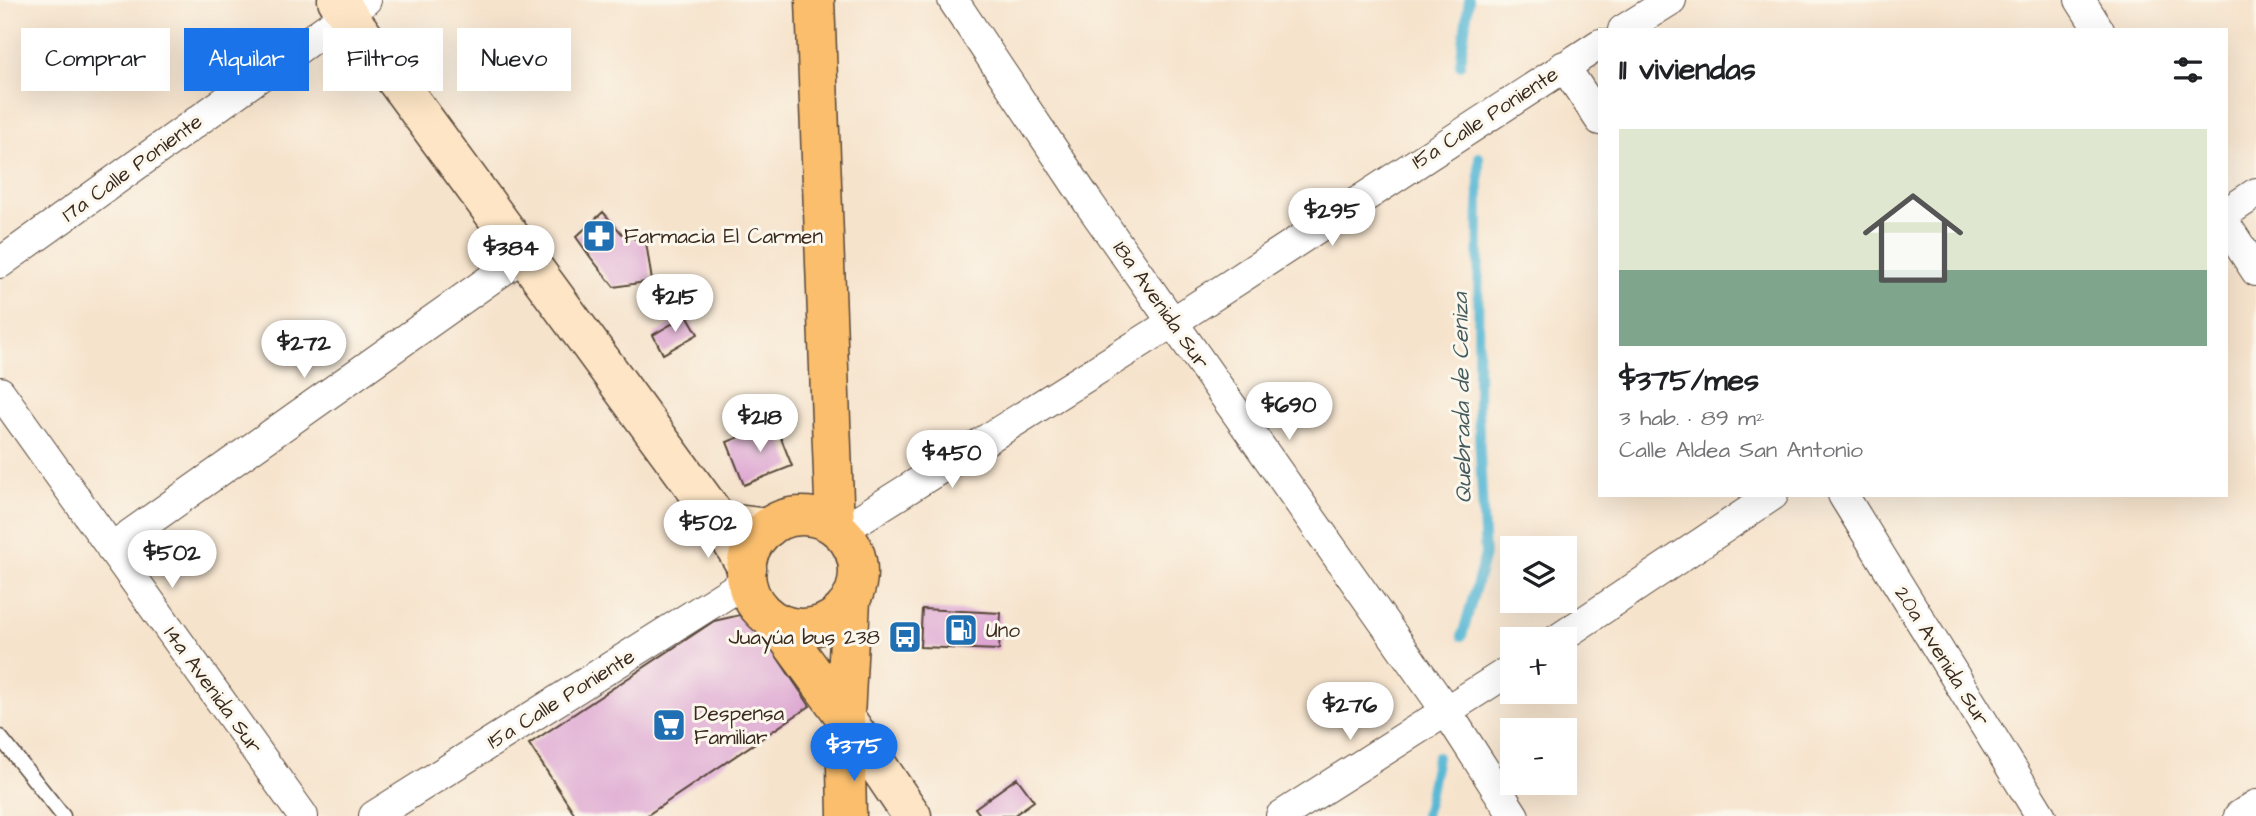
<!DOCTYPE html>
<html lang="es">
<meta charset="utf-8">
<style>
:root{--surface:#fff;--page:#f2f2f2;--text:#202124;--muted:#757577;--accent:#1a73e8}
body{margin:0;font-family:"Architects Daughter",sans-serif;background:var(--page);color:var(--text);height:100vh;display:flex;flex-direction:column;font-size:26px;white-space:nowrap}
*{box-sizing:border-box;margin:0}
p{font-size:23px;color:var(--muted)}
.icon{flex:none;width:38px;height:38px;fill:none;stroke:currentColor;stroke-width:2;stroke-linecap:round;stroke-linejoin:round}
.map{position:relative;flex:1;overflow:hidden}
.details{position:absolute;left:1598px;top:28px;width:630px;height:469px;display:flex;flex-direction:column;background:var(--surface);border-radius:0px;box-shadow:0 7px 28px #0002}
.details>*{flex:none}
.top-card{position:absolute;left:21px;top:28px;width:665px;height:63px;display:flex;gap:14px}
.controls{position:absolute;left:1500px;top:536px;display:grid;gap:14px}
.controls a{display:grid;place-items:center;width:77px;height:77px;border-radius:0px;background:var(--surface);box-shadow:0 7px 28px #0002;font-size:35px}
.price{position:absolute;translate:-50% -60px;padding:0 16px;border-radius:24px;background:#fff;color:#222;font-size:23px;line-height:46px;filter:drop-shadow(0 2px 4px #0008)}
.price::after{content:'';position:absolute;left:50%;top:42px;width:21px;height:16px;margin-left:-10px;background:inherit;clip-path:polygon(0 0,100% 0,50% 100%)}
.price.on{background:var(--accent);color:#fff}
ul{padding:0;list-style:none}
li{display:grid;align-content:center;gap:14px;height:371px;padding:0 21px}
li span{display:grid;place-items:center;height:217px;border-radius:0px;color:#555}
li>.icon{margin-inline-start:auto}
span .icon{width:126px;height:126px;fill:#fffc;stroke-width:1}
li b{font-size:30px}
h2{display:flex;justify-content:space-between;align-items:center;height:84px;padding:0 21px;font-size:30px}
.pill{padding:0 24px;border-radius:0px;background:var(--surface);box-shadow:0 7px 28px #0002;font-size:24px;line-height:63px}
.pill.on{background:var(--accent);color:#fff}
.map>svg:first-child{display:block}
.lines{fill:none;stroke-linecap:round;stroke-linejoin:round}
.stream{stroke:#56b7d4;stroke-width:10}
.building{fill:#dda5d1}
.lane-casing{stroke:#574638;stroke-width:17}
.street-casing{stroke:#574638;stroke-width:32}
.secondary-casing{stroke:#574638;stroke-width:41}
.primary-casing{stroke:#574638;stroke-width:41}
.lane{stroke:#fff;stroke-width:14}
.street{stroke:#fff;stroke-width:30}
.secondary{stroke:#fde5c5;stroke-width:38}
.primary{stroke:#fabe6d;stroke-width:38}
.labels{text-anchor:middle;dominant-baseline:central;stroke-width:6;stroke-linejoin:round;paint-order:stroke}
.street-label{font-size:21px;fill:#3b2a1e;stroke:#fbf7ec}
.poi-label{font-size:21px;fill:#3b2a1e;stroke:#fbf7ec;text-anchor:start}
.water-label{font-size:23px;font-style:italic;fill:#445b5e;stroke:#fbf7ec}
</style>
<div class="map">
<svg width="2256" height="816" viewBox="0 0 2256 816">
<rect width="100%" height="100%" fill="#fbf7ec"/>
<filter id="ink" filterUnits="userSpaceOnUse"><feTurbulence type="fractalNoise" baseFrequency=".0143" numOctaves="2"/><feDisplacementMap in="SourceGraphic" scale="14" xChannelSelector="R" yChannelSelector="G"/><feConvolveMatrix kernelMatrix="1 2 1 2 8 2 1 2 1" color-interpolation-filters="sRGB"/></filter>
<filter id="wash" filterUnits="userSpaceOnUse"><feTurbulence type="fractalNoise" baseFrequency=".00686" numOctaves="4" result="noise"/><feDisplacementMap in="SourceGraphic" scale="28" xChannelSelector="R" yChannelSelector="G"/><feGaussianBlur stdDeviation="1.57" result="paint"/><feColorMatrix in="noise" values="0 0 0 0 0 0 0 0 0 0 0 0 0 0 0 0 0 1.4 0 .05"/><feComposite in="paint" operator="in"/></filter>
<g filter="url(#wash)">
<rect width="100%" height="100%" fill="#f6e3cc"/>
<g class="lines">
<path class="stream" d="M 1460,65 L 1469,0
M 1462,636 L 1485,555 L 1478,411 L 1479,157
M 1425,816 L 1437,757"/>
</g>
<g id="blocks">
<path class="building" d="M 603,212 L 623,235 L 646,242 L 652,281 L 614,287 L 591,258 L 576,237 Z
M 687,315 L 698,334 L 663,354 L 653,335 Z
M 775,423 L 792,466 L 744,485 L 727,442 Z
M 922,609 L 1001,613 L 999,650 L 920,647 Z
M 740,615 L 759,630 L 810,706 L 646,816 L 576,816 L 529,744 L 714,621 Z
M 1017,778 L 1034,801 L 1013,816 L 981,816 L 975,808 Z"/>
</g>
</g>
<g filter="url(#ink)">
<use href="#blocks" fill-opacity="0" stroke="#574638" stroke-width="2"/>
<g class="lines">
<defs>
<path id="lane" d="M 0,737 L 63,816"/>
<path id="street" d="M 953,0 L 1088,202 L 1447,712 L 1514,816
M 2080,0 L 2099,30
M 1623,30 L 1671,0
M 1564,66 L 1600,120
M 2226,213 L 2256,193
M 2226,225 L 2256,271
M 0,263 L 366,0
M 0,392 L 303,816
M 1843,495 L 2041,816
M 841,531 L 1173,322 L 1600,44
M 111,548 L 526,254
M 1558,639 L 1773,495
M 374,816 L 747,581
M 1281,816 L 1512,669
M 2239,816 L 2256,805"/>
<path id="secondary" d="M 337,0 L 720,522 L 747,568
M 720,522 L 768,528
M 845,717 L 912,816"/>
<path id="primary" d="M 815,0 L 835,526
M746 572a56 56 0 1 1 112 0a56 56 0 1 1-112 0Z
M 776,622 L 845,717
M 847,816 L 845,717 L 851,600"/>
</defs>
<use href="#lane" class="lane-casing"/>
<use href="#street" class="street-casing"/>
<use href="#secondary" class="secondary-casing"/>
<use href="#primary" class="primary-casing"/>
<use href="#lane" class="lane"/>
<use href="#street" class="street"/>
<use href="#secondary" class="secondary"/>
<use href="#primary" class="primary"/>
</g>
</g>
<defs>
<symbol id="pharmacy-square" viewBox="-11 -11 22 22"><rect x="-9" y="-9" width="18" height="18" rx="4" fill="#1f6fb2" stroke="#fbf7ec"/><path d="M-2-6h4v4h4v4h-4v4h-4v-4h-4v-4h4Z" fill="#fff"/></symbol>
<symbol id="fuel-square" viewBox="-11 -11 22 22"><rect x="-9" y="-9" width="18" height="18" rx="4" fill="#1f6fb2" stroke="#fbf7ec"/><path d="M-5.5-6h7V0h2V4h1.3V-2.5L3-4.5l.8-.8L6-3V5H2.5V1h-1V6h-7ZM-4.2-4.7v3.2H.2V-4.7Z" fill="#fff"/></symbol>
<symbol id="bus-square" viewBox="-11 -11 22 22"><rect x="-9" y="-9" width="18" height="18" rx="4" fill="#1f6fb2" stroke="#fbf7ec"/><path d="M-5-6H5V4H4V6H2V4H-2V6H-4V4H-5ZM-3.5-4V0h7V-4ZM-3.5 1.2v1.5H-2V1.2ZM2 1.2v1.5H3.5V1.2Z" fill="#fff"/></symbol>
<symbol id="supermarket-square" viewBox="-11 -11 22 22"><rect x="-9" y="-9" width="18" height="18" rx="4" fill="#1f6fb2" stroke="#fbf7ec"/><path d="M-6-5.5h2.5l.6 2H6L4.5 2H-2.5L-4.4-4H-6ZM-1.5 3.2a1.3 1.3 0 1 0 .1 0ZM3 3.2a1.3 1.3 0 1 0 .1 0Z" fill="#fff"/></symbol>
</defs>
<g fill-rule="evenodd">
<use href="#pharmacy-square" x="580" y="217" width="38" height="38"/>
<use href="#fuel-square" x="942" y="611" width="38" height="38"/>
<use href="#bus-square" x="886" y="618" width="38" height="38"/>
<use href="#supermarket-square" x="650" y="706" width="38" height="38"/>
</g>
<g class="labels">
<g class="street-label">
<text transform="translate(1485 118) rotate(-33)">15a Calle Poniente</text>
<text transform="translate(132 168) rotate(-36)">17a Calle Poniente</text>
<text transform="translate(1161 305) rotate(55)">18a Avenida Sur</text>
<text transform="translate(1942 656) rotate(58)">20a Avenida Sur</text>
<text transform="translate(213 690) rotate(54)">14a Avenida Sur</text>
<text transform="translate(561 699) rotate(-32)">15a Calle Poniente</text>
</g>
<g class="poi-label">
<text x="624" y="236">Farmacia El Carmen</text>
<text x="986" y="630">Uno</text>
<text x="880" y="637" text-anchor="end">Juayúa bus 238</text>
<text x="694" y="713">Despensa<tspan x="694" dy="24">Familiar</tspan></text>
</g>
<g class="water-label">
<text transform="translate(1462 398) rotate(-91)">Quebrada de Ceniza</text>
</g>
</g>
</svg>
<div class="controls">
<a><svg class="icon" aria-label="layers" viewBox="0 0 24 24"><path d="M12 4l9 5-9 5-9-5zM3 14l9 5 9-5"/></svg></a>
<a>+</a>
<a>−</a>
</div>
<b class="price" style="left:1332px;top:248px">$295</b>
<b class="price" style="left:511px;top:285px">$384</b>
<b class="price" style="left:675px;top:334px">$215</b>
<b class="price" style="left:304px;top:380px">$272</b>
<b class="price" style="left:1289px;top:442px">$690</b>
<b class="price" style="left:760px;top:454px">$218</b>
<b class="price" style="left:952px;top:490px">$450</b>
<b class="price" style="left:708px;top:560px">$502</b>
<b class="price" style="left:172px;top:590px">$502</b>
<b class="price" style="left:1350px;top:742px">$276</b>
<b class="price on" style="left:854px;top:783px">$375</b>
<div class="top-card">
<a class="pill">Comprar</a>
<a class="pill on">Alquilar</a>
<a class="pill">Filtros</a>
<a class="pill">Nuevo</a>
</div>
<section class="details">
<h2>11 viviendas<svg class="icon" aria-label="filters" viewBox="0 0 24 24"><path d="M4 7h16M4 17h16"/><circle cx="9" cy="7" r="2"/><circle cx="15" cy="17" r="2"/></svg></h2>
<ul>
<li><span style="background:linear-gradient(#dfe7d0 65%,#7fa58c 0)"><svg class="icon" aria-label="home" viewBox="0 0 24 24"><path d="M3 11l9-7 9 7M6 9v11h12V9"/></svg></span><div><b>$375/mes</b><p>3 hab. · 89 m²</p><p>Calle Aldea San Antonio</p></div></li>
</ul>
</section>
</div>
